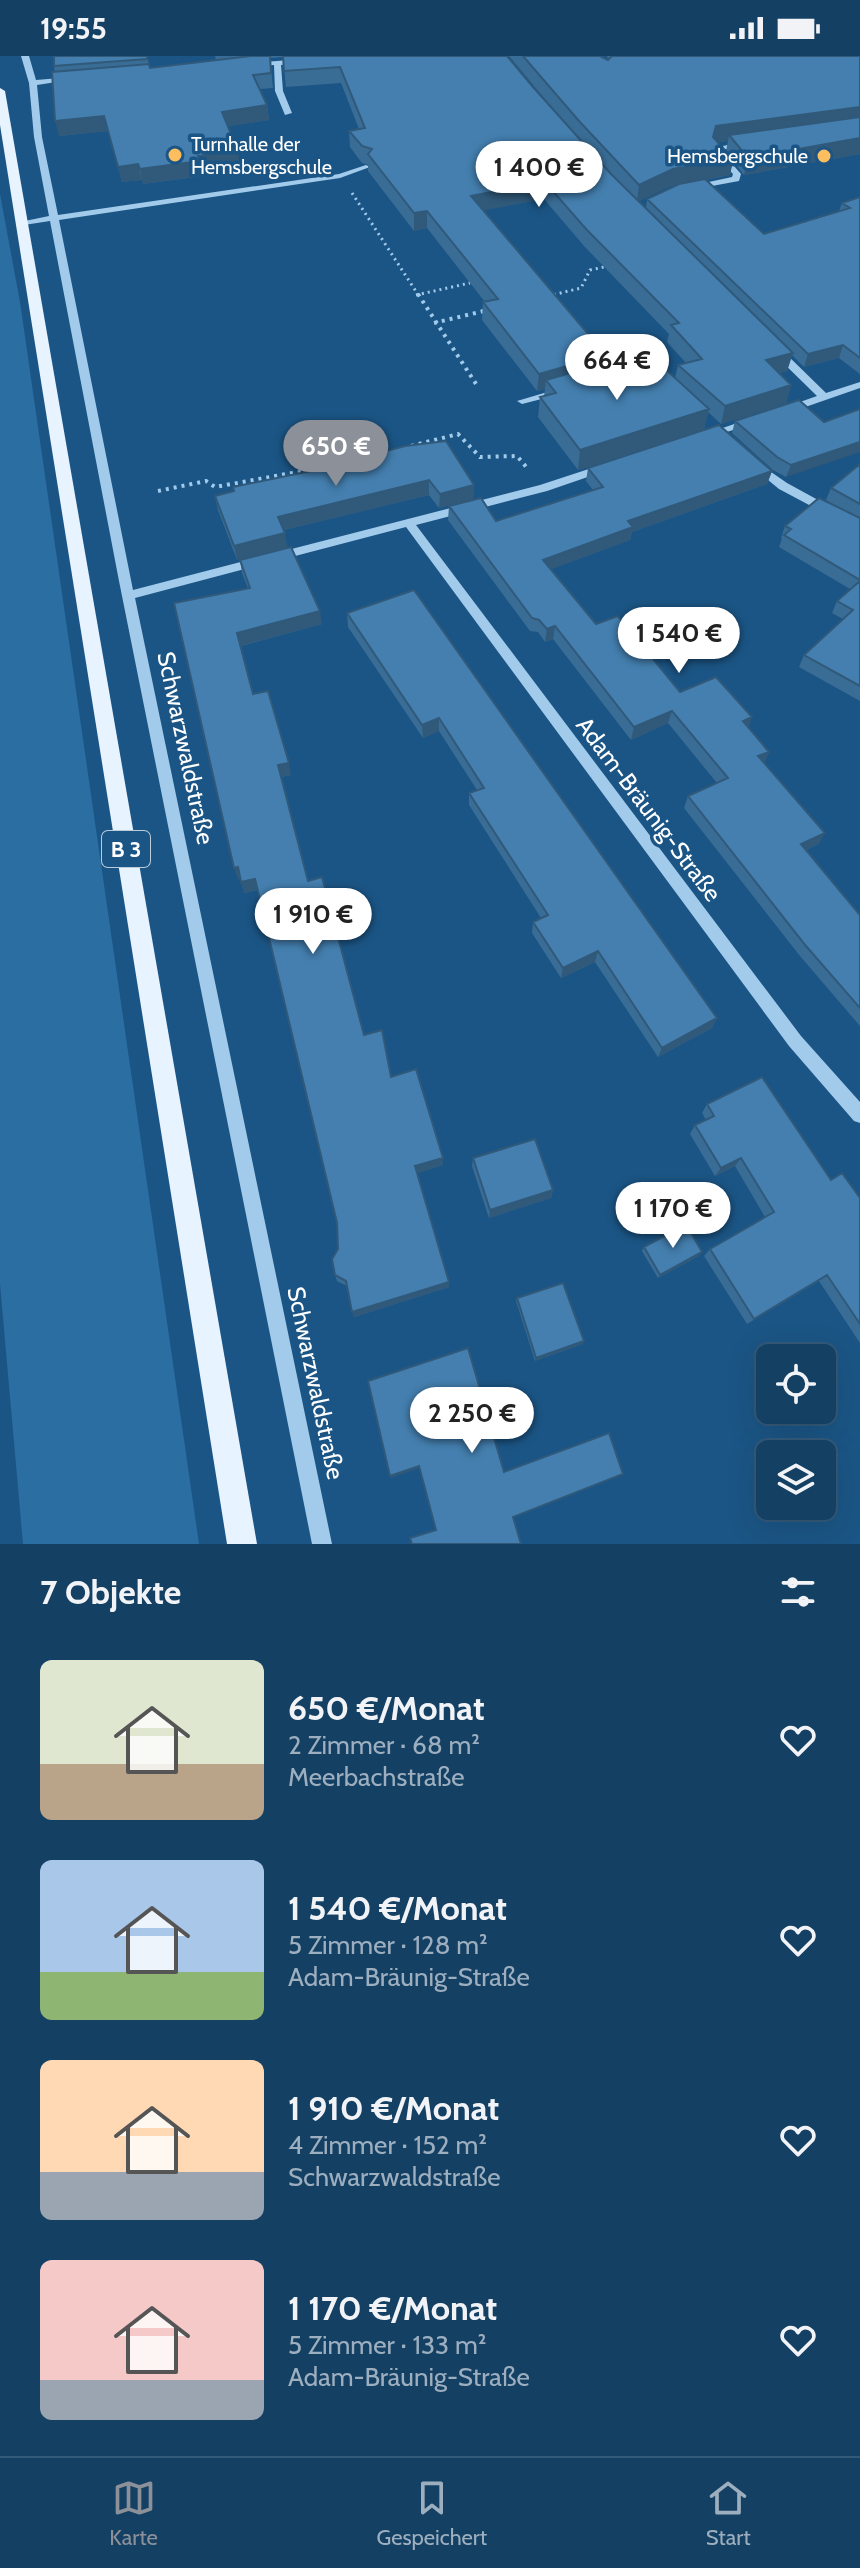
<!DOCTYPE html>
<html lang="de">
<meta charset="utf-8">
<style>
:root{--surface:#144064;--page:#214b6d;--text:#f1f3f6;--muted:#9dafbf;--line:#335978;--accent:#8c9099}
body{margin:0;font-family:Cabin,sans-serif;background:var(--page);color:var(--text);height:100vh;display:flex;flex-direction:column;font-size:30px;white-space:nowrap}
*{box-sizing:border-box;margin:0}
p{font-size:26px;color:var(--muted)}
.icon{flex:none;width:44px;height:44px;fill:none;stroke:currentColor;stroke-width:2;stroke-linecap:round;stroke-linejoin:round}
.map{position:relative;height:1488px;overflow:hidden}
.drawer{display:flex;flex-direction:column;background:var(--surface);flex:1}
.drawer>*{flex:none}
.buttons{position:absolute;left:756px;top:1288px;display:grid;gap:16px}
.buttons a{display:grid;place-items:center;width:80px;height:80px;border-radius:12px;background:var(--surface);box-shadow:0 8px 32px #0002,0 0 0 2px var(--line);font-size:40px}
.price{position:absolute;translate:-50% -68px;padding:0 18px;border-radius:28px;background:#fff;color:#222;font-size:26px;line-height:52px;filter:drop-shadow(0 2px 4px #0008)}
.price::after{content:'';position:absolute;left:50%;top:48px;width:24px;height:18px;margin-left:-12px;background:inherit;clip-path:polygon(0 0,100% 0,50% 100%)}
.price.active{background:var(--accent);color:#fff}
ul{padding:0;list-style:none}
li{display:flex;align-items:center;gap:24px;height:200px;padding:0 40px}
li span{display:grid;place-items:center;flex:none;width:224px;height:160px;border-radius:12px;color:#555}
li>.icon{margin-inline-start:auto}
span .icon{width:96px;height:96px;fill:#fffc;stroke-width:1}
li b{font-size:34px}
h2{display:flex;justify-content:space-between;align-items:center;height:96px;padding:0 40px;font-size:34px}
.status{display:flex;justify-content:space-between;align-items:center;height:56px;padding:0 40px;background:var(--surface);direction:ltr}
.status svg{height:22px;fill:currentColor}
.tabs{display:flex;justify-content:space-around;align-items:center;height:112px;border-top:2px solid var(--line);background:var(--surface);font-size:22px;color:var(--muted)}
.tabs a{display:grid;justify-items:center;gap:4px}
.tabs .active{color:var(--accent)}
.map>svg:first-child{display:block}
.green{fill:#2b6ea2}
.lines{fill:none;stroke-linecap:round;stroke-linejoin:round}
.path-far1{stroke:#a2cbeb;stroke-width:3;stroke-dasharray:2 4;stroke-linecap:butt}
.path{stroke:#a2cbeb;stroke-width:4;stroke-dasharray:3 5;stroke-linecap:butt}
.minor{fill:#a2cbeb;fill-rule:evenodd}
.major{fill:#e7f3ff;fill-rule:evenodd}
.wall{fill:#3a6d96;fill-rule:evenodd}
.shaded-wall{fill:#30597a}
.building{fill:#447faf;stroke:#30597a;stroke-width:2}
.poi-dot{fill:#fdbe5f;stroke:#1b5585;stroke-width:3}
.labels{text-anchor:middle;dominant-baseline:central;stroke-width:7;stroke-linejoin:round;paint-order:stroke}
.far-poi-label{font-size:20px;fill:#fff;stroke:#1b5585;text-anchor:start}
.shield{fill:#1b5585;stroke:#bbccda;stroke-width:2}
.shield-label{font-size:22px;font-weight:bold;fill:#fff}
.street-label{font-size:24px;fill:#fff;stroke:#1b5585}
</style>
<div class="status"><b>19:55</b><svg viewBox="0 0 49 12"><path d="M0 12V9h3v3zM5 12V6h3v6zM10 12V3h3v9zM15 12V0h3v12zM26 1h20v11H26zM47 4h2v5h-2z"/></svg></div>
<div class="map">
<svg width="860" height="1488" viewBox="0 0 860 1488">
<rect width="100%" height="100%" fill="#1b5585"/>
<path class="green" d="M 0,138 L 20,246 L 199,1488 L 23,1488 L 0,1228 Z"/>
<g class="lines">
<path class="path-far1" d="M 352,137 L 419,240
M 416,239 L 470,227
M 548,240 L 581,232 L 590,214 L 609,210"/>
<path class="path" d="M 418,238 L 476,328
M 548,240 L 554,238
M 434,267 L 488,254
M 411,390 L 458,378 L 480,401 L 517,400 L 528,413
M 325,411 L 378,398
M 158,435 L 206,425 L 215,431 L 325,411 L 327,415"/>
<path class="minor" d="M 21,0 L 29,0 L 36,24 L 72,21 L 76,23 L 37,29 L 42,81 L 58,159 L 339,118 L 366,109 L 370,111 L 340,122 L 59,164 L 133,534 L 256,502 L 262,506 L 256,510 L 135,542 L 332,1488 L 312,1488 L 119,525 L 50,165 L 24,169 L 20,166 L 49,160 L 34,81 L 29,27 Z
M 303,3 L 300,7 L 281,9 L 283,35 L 292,57 L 285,59 L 275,35 L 274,9 L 252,11 L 248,9 L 252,7 Z
M 744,86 L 747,86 L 747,90 L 720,94 L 741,118 L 739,125 L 690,134 L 690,130 L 732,121 L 733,118 L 712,96 L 712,92 Z
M 773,293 L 781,293 L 826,337 L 860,326 L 860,332 L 791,356 L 783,356 L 783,352 L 817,340 L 773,297 Z
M 561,332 L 566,335 L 565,337 L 522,348 L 517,345 Z
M 752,362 L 757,365 L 756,367 L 707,382 L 702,379 Z
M 755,405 L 787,427 L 860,467 L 860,476 L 779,433 L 751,410 L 751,406 Z
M 604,408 L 609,412 L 608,414 L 547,435 L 416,469 L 801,980 L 860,1046 L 860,1067 L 854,1065 L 789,990 L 406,471 L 276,505 L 270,501 L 276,497 L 540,429 Z"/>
<path class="major" d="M 0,32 L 5,35 L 257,1488 L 227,1488 L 0,69 Z"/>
</g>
<path class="wall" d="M 147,0 L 150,12 L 216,4 L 215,0 L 507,0 L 559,60 L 509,0 L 600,0 L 608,4 L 607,0 L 860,0 L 860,98 L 744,119 L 733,105 L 730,119 L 705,124 L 764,178 L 839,155 L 842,147 L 860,141 L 860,318 L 839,302 L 804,311 L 792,299 L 787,315 L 779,317 L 791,329 L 786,347 L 721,368 L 708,356 L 704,373 L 578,414 L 538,361 L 540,341 L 544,340 L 545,333 L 537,335 L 482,264 L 483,246 L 485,246 L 427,172 L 414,175 L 368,115 L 368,109 L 362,107 L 350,91 L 349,75 L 359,73 L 341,27 L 286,31 L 283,1 L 270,2 L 273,32 L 260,33 L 267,49 L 269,64 L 228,70 L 241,110 L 202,115 L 203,120 L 143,128 L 142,124 L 122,126 L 108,75 L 59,80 L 54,10 ZM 728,85 L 726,95 L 718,86 ZM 677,129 L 647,143 L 646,152 L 639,145 L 670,130 ZM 544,143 L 584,190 L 669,278 L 667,286 L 686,307 L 678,309 L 675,322 L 626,319 L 605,308 L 606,299 L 483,154 Z
M 735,365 L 824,366 L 786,421 L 773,414 L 732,377 Z
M 371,399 L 474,429 L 473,443 L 439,452 L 429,439 L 284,474 L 287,491 L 237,504 L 218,454 L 215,440 L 233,436 L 233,431 L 371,402 Z
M 860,408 L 860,645 L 799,611 L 804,599 L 843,563 L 832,557 L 837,545 L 850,533 L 779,491 L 782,483 L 781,482 L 785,470 L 841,453 L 826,444 L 831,432 Z
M 588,412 L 772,415 L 767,428 L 632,476 L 630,484 L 551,513 L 596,568 L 680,636 L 749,671 L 769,696 L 764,707 L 819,788 L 806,794 L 860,859 L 860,970 L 800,900 L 684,752 L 688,740 L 717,727 L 668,667 L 631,684 L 553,583 L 545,586 L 538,576 L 530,575 L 448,464 L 449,450 L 496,465 L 593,434 L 586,425 Z
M 240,504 L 322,568 L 241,590 L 253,638 L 291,719 L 281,721 L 308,825 L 364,979 L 443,1102 L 443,1109 L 417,1117 L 449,1231 L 354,1261 L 347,1230 L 337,1225 L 335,1219 L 338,1193 L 337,1167 L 258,834 L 244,837 L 240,822 L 238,823 L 174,547 L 248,532 L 242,517 Z
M 347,557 L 717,962 L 712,972 L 658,1001 L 595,906 L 561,922 L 532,877 L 533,866 L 541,862 L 469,749 L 469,737 L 477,734 L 439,675 L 423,682 L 348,571 Z
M 707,1048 L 860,1142 L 860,1287 L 819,1225 L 747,1268 L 704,1200 L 710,1193 L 765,1161 L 735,1110 L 715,1120 L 690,1078 L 695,1069 L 706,1064 L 702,1057 Z
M 473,1102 L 553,1134 L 551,1142 L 489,1162 L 472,1110 Z
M 644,1191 L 699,1200 L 658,1222 L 642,1195 Z
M 517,1242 L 584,1285 L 582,1288 L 535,1305 L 516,1245 Z"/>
<path class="shaded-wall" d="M 267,49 L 269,64 L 224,71 L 222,56 Z
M 860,51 L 860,67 L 729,79 L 728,85 L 713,87 L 716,70 Z
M 104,60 L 108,75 L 59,80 L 55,65 Z
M 860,82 L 860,98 L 744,119 L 748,102 Z
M 238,95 L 241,110 L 202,115 L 203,120 L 143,128 L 140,113 L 198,100 Z
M 733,103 L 730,119 L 670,130 L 637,146 L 639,129 L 673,113 Z
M 138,108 L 142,124 L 122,126 L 118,111 Z
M 545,126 L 544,143 L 470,157 L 471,140 Z
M 427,155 L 427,172 L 414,175 L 414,157 Z
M 843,289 L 839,302 L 804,311 L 808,298 Z
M 793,297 L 787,315 L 761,322 L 766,304 Z
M 606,299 L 604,317 L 546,324 L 545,333 L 537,335 L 539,318 Z
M 791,329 L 786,347 L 721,368 L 725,350 Z
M 709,353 L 704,373 L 578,414 L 580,394 Z
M 860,386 L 860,396 L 786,421 L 791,409 Z
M 772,415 L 767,428 L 632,476 L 630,484 L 541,517 L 543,504 L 628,465 Z
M 429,424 L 429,439 L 280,475 L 278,461 Z
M 474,429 L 473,443 L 439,452 L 440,438 Z
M 285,477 L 287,491 L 237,504 L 234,490 Z
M 320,555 L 322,568 L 240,590 L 237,577 Z
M 555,570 L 553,583 L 545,586 L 547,573 Z
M 672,655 L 668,667 L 631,684 L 634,671 Z
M 752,661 L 748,674 L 743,665 Z
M 439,662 L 439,675 L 423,682 L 422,669 Z
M 769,696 L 764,708 L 758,700 Z
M 289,707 L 291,719 L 280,721 L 278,709 Z
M 825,777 L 819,788 L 795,799 L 801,788 Z
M 238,811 L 241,822 L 238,823 L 234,812 Z
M 255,823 L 258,834 L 244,837 L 241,826 Z
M 598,895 L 595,906 L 561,922 L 563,912 Z
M 717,962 L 712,972 L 658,1001 L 662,992 Z
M 443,1102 L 443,1109 L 416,1118 L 415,1110 Z
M 741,1102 L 735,1110 L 715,1120 L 721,1112 Z
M 553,1134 L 551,1142 L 489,1162 L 490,1154 Z
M 702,1196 L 699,1200 L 658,1222 L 660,1219 Z
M 449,1226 L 449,1231 L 354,1261 L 352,1256 Z
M 584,1285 L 582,1288 L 535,1305 L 536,1302 Z
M 419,1410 L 419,1412 L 391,1422 L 390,1420 Z"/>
<path class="building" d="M 54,0 L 147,0 L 147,3 L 54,10 Z
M 251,0 L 270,0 L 271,17 L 253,19 L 267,49 L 222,56 L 238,95 L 198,100 L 200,105 L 140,113 L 138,108 L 118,111 L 104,60 L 55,65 L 52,16 L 149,8 L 150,12 Z
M 283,0 L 507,0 L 533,31 L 611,118 L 793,297 L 766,304 L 791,329 L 725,350 L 678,309 L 702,303 L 671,269 L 679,267 L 586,173 L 545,126 L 471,140 L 606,299 L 539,318 L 483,246 L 498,243 L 427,155 L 414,157 L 368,98 L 372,93 L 362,90 L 349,75 L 365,72 L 340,11 L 284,15 Z
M 523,0 L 600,0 L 608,4 L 612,0 L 860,0 L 860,51 L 716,70 L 713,81 L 733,103 L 673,113 L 639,129 L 579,65 Z
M 860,61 L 860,82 L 748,102 L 729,79 Z
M 705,123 L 764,178 L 850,152 L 842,147 L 860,141 L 860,302 L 843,289 L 808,298 L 647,143 L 679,128 Z
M 615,306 L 626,319 L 662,310 L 709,353 L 580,394 L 540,341 L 556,337 L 546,324 L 595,310 Z
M 799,344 L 824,366 L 860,353 L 860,386 L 791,409 L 777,401 L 735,365 Z
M 719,369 L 772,415 L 628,465 L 633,471 L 543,504 L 596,568 L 618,560 L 680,636 L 716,621 L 752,661 L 743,665 L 769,696 L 758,700 L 825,777 L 801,788 L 860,859 L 860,952 L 806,890 L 688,740 L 728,722 L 672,655 L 634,671 L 555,570 L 547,573 L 539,564 L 532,562 L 449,450 L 481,442 L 496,465 L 603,431 L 588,412 Z
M 446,385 L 474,429 L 440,438 L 429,424 L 278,461 L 285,477 L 234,490 L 215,440 L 234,435 L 233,431 L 373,402 L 371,399 L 405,390 Z
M 860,408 L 860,448 L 831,432 Z
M 819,442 L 860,462 L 860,524 L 784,479 L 791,473 L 785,470 Z
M 291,491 L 320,555 L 237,577 L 253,638 L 268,635 L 289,707 L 278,709 L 308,825 L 322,821 L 364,979 L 382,974 L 391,1021 L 416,1013 L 443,1102 L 415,1110 L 449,1226 L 352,1256 L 346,1225 L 335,1219 L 332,1203 L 338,1193 L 337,1167 L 255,823 L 241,826 L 238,811 L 234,812 L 174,547 L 250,532 L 240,504 Z
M 860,525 L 860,630 L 804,599 L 853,554 L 837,545 Z
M 414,534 L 717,962 L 662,992 L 598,895 L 563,912 L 533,866 L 548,859 L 469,737 L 484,732 L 439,662 L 422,669 L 347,557 Z
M 762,1021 L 831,1124 L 842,1117 L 860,1142 L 860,1268 L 827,1219 L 754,1263 L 710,1193 L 774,1156 L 741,1102 L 721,1112 L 695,1069 L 714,1060 L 707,1048 Z
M 535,1083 L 553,1134 L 490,1154 L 473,1102 Z
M 686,1168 L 702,1196 L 660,1219 L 644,1191 Z
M 563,1227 L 584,1285 L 536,1302 L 517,1242 Z
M 468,1292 L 504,1416 L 609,1377 L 623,1418 L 513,1461 L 521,1488 L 412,1488 L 410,1482 L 436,1474 L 419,1410 L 390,1420 L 368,1325 Z"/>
<g class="poi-dot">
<circle cx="175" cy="99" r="8"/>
<circle cx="824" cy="100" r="8"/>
</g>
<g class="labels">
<g class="far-poi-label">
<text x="191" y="88">Turnhalle der<tspan x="191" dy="23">Hemsbergschule</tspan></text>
<text x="808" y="100" text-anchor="end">Hemsbergschule</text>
</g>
<rect class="shield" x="102" y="775" width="48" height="36" rx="6"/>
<g class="shield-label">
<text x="126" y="793">B 3</text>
</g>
<g class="street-label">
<text transform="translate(186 692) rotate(78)">Schwarzwaldstraße</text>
<text transform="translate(649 753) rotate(53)">Adam-Bräunig-Straße</text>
<text transform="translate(316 1327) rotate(78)">Schwarzwaldstraße</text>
</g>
</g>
</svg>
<div class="buttons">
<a><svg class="icon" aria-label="locate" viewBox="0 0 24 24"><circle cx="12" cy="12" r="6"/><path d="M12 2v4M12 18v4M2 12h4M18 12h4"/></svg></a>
<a><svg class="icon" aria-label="layers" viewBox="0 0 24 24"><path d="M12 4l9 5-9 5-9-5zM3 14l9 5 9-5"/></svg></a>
</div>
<b class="price" style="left:539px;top:153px">1 400 €</b>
<b class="price" style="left:617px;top:346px">664 €</b>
<b class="price active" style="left:336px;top:432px">650 €</b>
<b class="price" style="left:679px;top:619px">1 540 €</b>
<b class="price" style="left:313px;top:900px">1 910 €</b>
<b class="price" style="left:673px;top:1194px">1 170 €</b>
<b class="price" style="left:472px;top:1399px">2 250 €</b>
</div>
<section class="drawer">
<h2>7 Objekte<svg class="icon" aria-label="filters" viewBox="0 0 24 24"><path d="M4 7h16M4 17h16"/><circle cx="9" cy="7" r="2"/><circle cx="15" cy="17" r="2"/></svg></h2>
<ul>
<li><span style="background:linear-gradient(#dfe7d0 65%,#b9a48a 0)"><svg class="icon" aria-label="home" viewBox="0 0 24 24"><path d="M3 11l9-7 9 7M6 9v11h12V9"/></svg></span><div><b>650 €/Monat</b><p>2 Zimmer · 68 m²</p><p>Meerbachstraße</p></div><svg class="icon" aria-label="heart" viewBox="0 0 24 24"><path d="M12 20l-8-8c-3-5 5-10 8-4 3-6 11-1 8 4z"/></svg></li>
<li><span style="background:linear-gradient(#a9c7e8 70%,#8fb573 0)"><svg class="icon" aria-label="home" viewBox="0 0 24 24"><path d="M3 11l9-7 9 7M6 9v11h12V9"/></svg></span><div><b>1 540 €/Monat</b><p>5 Zimmer · 128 m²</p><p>Adam-Bräunig-Straße</p></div><svg class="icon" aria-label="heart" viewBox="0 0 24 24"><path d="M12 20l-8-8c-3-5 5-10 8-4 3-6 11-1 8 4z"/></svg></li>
<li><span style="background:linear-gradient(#ffd9b3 70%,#9aa5b1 0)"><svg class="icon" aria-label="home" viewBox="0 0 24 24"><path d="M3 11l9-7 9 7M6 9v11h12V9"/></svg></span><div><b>1 910 €/Monat</b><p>4 Zimmer · 152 m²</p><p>Schwarzwaldstraße</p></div><svg class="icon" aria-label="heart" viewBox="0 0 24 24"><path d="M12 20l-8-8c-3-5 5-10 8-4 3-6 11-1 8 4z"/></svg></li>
<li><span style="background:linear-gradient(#f6c9c9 75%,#9aa5b1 0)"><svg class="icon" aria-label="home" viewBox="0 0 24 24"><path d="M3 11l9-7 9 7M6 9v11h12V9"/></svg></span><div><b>1 170 €/Monat</b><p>5 Zimmer · 133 m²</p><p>Adam-Bräunig-Straße</p></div><svg class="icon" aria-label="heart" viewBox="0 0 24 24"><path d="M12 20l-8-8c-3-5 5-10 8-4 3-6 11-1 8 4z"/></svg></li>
</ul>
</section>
<nav class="tabs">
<a class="active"><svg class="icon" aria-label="map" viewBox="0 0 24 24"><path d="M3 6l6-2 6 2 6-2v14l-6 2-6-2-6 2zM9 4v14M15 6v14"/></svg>Karte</a>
<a><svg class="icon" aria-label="saved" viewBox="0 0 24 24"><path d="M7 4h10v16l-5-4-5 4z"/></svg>Gespeichert</a>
<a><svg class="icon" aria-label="home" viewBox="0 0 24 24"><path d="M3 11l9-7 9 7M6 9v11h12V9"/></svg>Start</a>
</nav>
